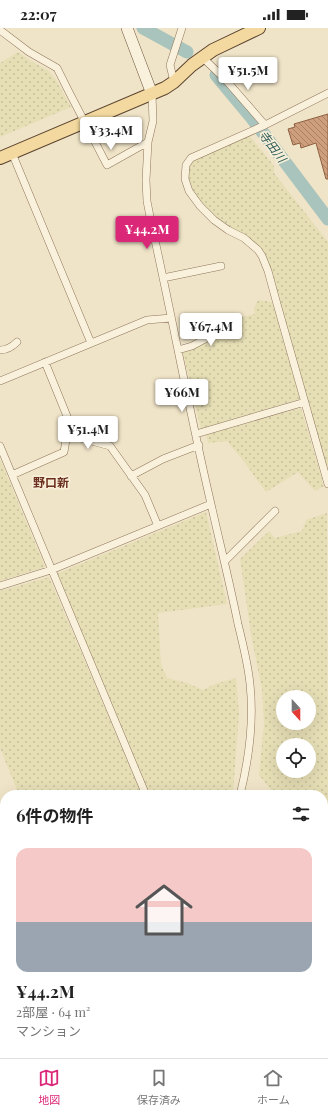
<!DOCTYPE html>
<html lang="ja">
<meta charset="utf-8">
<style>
:root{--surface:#fff;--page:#f6f6f6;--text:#222;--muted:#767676;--line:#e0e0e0;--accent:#db2777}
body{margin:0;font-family:"Playfair Display","Noto Sans JP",serif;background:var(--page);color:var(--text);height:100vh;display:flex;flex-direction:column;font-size:15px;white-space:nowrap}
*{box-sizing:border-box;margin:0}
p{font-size:13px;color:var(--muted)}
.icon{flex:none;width:22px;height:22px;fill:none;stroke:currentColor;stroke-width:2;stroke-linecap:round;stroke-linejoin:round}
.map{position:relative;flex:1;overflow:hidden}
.details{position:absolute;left:0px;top:762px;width:328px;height:268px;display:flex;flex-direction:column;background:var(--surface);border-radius:16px 16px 0 0;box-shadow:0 4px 16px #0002}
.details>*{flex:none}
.needle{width:26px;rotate:159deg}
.tools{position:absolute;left:276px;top:662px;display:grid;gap:8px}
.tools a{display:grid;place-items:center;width:40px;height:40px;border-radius:50%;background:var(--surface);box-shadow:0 4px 16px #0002;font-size:20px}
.price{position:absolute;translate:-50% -34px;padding:0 9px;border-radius:4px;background:#fff;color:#222;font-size:13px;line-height:26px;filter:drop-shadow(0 1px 2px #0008)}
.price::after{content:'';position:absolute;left:50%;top:24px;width:12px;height:9px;margin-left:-6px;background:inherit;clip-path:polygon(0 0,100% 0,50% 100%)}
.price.active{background:var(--accent);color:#fff}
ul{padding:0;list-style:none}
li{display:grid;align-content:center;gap:8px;height:212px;padding:0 16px}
li span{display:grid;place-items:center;height:124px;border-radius:12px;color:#555}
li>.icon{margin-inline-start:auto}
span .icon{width:72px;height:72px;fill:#fffc;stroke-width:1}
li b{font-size:17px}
h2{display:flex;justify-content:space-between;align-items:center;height:48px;padding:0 16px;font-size:17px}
.status{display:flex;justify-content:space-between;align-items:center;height:28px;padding:0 20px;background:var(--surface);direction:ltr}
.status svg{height:11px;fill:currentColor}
.tabs{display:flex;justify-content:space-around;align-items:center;height:56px;border-top:1px solid var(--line);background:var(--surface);font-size:11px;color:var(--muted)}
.tabs a{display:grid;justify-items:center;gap:2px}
.tabs .active{color:var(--accent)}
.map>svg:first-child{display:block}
.farmland{fill:url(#farmland-dots);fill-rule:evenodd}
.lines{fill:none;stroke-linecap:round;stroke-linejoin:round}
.river{stroke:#a9c4bc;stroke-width:13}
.building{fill:url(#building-back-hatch);stroke:#8d5f41}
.street-casing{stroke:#8d765c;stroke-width:8}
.secondary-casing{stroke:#6f573f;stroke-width:12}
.primary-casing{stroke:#5b4430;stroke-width:14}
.path{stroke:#8d765c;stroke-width:1.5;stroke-dasharray:3 2;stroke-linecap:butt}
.street{stroke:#faf1dc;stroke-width:7}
.secondary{stroke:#faf1dc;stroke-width:11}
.primary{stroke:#f3d9a0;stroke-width:12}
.labels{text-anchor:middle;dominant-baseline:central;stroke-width:3.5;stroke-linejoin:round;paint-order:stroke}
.water-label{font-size:12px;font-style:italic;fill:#2f5d5a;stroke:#f7eed8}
.neighbourhood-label{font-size:12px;font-weight:bold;fill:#6b2e1e;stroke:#f7eed8}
</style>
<div class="status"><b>22:07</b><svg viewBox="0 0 49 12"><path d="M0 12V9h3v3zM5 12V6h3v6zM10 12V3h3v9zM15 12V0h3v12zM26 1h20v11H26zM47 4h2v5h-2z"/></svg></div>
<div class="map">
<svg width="328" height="1030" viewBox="0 0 328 1030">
<defs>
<pattern id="farmland-dots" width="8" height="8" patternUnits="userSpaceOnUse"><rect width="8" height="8" fill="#e6deb5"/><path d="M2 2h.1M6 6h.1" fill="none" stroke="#c6bf9b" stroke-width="1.8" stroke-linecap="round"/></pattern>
<pattern id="building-back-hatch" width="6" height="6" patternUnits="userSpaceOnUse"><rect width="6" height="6" fill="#cf9f7d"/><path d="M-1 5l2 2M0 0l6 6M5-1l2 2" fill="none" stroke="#a98266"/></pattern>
</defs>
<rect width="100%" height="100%" fill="#f0e4c8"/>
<path class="farmland" d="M 18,24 L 31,33 L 49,43 L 56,52 L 71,79 L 0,109 L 0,35 Z
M 250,108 L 274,138 L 274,145 L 328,214 L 328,437 L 326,438 L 272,247 L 243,206 L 219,193 L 204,179 L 194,164 L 189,152 L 188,139 L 194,131 Z
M 258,272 L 272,274 L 300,371 L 201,401 L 183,325 L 220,309 L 236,290 L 255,286 L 254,280 Z
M 301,380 L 324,458 L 315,463 L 298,444 L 266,464 L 242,431 L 227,413 L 208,415 L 206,407 Z
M 0,431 L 45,539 L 0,553 Z
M 206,484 L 227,576 L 158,585 L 161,636 L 167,650 L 187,655 L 203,662 L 215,656 L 236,650 L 239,686 L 233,764 L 232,767 L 148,767 L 56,546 Z
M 327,485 L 328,786 L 323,789 L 323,767 L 275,767 L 259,747 L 264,695 L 262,661 L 252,612 L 240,531 L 269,503 L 275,510 L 302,503 L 306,492 ZM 283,669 L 309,669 L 309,695 L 283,695 ZM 283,717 L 309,717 L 309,743 L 283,743 Z
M 49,549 L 142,767 L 19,767 L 0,720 L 0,563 Z
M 5,788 L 5,847 L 0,836 L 0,790 Z
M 328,802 L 328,889 L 323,870 L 323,804 Z
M 5,858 L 5,927 L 0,929 L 0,860 Z"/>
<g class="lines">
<path class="river" d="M 143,0 L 187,24
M 216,47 L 251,89 L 328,191"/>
</g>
<path class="building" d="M 328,86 L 328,151 L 326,151 L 316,115 L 301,120 L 300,115 L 293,117 L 288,101 L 295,99 L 294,96 Z"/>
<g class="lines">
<defs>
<path id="street" d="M 0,2 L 29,24 L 57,40 L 69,64 L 107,137 L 148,114
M 203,30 L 225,51 L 265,97 L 191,130 L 186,137 L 185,151 L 189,163 L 200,178 L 214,192 L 228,202 L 244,210 L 258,222 L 262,228 L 268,243 L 277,276 L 328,456
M 174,54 L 170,37 L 182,0
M 152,66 L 153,93 L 148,114 L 146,152 L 147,173 L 151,194 C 172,288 189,382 211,476 C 220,516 230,556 238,596 C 243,616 248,636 250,656 C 254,693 249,731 240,767
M 265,97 L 328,65
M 12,125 L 91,315
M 163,250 L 221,238
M 0,322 C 7,322 12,319 17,314
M 178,322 L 192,318 L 218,304 L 230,292
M 45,334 L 73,403 L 80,410 L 110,418 L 145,467 L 158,498
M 0,353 L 147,292 L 171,290
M 196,406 L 305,374
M 0,418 L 146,767
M 12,447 L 64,424 L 66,412 L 76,406
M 131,448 L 163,431 L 199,417
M 225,533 L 275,483
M 0,558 L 51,542 L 211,476
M 323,797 L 328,795
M 0,855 L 5,853
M 0,934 L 5,932
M 323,963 L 328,961
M 0,1005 L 5,1002
M 0,1013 L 5,1017
M 18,1025 L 26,1030
M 228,1025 L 229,1030
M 89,1030 L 92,1025"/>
<path id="secondary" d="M 127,0 L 152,66"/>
<path id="primary" d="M 0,130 L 165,60 L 174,54 L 192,37 L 213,22 L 259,0"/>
</defs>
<use href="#street" class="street-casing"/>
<use href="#secondary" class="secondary-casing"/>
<use href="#primary" class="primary-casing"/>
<path class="path" d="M 0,843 L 3,847"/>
<use href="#street" class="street"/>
<use href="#secondary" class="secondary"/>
<use href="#primary" class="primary"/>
</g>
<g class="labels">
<g class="water-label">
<text transform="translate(273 118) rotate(53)">寺田川</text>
</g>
<g class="neighbourhood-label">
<text x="51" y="454">野口新</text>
</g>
</g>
</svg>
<div class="tools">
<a><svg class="needle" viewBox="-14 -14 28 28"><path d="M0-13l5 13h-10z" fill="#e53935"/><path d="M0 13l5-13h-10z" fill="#767676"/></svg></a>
<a><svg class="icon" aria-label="locate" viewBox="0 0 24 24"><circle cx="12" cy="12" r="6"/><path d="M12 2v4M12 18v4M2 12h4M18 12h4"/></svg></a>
</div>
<b class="price" style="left:248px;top:63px">¥51.5M</b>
<b class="price" style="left:111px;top:123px">¥33.4M</b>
<b class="price active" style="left:147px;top:222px">¥44.2M</b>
<b class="price" style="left:211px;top:319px">¥67.4M</b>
<b class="price" style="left:182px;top:385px">¥66M</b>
<b class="price" style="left:88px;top:422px">¥51.4M</b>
<section class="details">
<h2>6件の物件<svg class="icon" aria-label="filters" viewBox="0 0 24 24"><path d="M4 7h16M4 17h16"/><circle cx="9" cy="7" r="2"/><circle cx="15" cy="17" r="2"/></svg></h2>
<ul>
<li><span style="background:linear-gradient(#f6c9c9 60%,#9aa5b1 0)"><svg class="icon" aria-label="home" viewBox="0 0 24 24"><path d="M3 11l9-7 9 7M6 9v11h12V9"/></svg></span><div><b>¥44.2M</b><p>2部屋 · 64 m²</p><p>マンション</p></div></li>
</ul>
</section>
</div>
<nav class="tabs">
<a class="active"><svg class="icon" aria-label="map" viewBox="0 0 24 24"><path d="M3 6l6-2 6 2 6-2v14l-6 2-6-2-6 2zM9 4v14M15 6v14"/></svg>地図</a>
<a><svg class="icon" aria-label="saved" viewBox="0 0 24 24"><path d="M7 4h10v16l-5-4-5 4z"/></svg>保存済み</a>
<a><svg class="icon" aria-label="home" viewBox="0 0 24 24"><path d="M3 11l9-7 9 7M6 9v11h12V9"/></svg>ホーム</a>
</nav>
